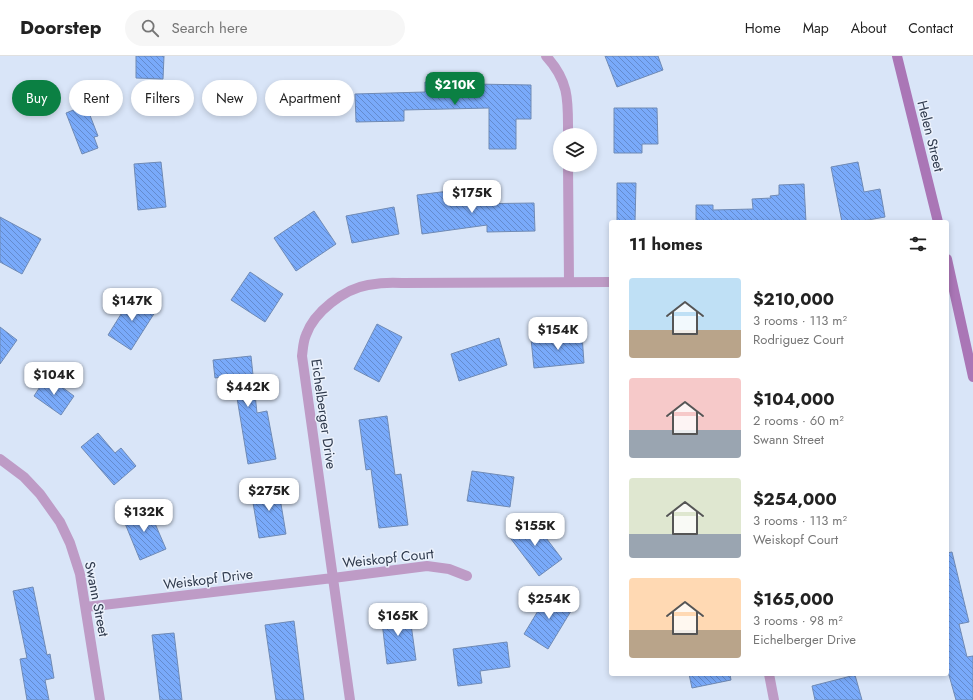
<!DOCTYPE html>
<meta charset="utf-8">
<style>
:root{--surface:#fff;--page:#f6f6f6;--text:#222;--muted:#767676;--line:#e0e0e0;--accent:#0b8043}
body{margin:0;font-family:Jost,sans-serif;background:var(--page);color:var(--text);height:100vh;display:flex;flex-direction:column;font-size:15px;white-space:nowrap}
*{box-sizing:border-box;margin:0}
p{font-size:13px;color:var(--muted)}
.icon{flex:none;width:22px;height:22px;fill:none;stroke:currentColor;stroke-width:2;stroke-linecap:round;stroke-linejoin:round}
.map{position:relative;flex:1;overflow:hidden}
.drawer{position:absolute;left:609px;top:164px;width:340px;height:456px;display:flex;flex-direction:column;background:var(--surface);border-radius:4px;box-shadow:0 2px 6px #0003}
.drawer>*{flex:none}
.top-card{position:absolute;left:12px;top:24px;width:380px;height:36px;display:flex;gap:8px}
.fabs{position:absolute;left:553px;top:72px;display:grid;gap:8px}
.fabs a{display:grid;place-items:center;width:44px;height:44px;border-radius:50%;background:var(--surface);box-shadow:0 2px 6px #0003;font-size:20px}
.price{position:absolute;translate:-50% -34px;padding:0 9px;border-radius:8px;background:#fff;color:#222;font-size:13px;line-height:26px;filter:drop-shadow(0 1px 2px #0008)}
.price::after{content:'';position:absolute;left:50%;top:24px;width:12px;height:9px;margin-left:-6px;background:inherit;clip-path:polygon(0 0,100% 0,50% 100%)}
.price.on{background:var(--accent);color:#fff}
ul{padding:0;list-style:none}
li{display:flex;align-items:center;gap:12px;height:100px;padding:0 20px}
li span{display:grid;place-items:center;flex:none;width:112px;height:80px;border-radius:4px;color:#555}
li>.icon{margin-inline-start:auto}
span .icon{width:48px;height:48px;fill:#fffc;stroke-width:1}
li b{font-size:17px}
h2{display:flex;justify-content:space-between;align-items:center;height:48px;padding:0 20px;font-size:17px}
.tag{padding:0 14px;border-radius:18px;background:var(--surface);box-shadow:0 2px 6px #0003;font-size:14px;line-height:36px}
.tag.on{background:var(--accent);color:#fff}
header{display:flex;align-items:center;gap:24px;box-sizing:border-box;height:56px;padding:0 20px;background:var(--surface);border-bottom:1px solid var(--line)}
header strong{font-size:19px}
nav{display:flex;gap:22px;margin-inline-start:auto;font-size:14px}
.search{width:280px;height:36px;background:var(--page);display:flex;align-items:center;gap:10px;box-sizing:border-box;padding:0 14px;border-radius:22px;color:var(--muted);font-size:15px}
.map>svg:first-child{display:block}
.building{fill:url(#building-back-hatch);stroke:#6f8ab5}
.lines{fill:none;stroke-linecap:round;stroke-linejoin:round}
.street{stroke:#be9bc6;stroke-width:10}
.secondary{stroke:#aa76b6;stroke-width:10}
.labels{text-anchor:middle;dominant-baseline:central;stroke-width:3;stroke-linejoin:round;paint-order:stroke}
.street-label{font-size:14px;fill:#2e394c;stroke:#ecf2fc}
</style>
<header>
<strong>Doorstep</strong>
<div class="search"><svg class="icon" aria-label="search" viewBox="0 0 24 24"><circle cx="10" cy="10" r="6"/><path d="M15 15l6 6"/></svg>Search here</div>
<nav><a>Home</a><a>Map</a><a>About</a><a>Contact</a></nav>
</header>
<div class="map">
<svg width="973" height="644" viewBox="0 0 973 644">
<defs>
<pattern id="building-back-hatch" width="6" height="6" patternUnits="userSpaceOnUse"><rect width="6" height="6" fill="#79aafa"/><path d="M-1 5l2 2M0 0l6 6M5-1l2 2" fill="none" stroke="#648bcd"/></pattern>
</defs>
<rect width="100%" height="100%" fill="#d9e5f8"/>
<path class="building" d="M 136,0 L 164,0 L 163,23 L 136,22 Z
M 605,0 L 658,0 L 663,14 L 617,31 Z
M 473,25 L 473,28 L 531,29 L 531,63 L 516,63 L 516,93 L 489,93 L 489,52 L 404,54 L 404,65 L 356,66 L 355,38 L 425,36 L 425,26 Z
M 86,49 L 98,80 L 94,81 L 98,92 L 82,98 L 66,57 Z
M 614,52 L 657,52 L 658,88 L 642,88 L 642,97 L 614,97 Z
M 161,106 L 166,151 L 138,154 L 134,108 Z
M 858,106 L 864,136 L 880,133 L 885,161 L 857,166 L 842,166 L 831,111 Z
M 617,127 L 636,127 L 635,166 L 617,166 Z
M 804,128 L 806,166 L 696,166 L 696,149 L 713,149 L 713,154 L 753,153 L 752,143 L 771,142 L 770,140 L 779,139 L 779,129 Z
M 465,133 L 467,148 L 534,147 L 535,175 L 487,176 L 487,169 L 422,178 L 417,139 Z
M 394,151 L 399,178 L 352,187 L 346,160 Z
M 314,155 L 336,188 L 296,215 L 274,182 Z
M 0,161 L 41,183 L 22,218 L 0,206 Z
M 250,216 L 283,238 L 265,266 L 231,244 Z
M 133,239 L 157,253 L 131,294 L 108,279 Z
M 377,268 L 402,281 L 379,326 L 354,313 Z
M 0,271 L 17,284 L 0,308 Z
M 582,279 L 584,307 L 534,312 L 531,283 Z
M 499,282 L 507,309 L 459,325 L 451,298 Z
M 251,300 L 257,357 L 267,355 L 276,403 L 248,408 L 237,342 L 232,342 L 229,320 L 215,322 L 213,304 Z
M 47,320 L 74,340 L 61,359 L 34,340 Z
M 387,360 L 395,419 L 401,418 L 408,469 L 379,472 L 371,413 L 366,414 L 359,364 Z
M 98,377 L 115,397 L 121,392 L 136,410 L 114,429 L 81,391 Z
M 472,415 L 514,421 L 510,451 L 467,445 Z
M 278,430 L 286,478 L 259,482 L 251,435 Z
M 147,449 L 166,493 L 140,504 L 122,460 Z
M 531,462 L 562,503 L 539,520 L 508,479 Z
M 952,496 L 969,566 L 959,568 L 967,601 L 973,600 L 973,644 L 956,644 L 947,612 L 947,497 Z
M 33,531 L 47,599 L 50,598 L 54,622 L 45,624 L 49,644 L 27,644 L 20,603 L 27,602 L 13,535 Z
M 550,535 L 574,550 L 548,593 L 524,578 Z
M 409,554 L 416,604 L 387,608 L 381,558 Z
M 294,565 L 304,644 L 276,644 L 265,569 Z
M 174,577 L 182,644 L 160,644 L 152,579 Z
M 507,586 L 510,611 L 480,615 L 482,627 L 458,630 L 453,593 Z
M 689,618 L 730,618 L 731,624 L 692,632 Z
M 855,619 L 862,644 L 815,644 L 812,630 Z"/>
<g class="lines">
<path class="street" d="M 546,0 C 570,26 568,46 568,79
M 568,109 L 569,226
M 0,403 L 24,421 L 40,438 L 60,466 L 70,487 L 80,518 L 100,644
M 86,551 L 333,522 L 427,510 L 449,513 L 467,520
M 769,618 L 774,644
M 350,644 L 302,300 C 303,293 303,286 306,279 C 314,256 344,233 368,229 C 379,227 390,226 402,227 L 611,226"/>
<path class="secondary" d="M 897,0 L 938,166
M 947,203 L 973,321"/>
</g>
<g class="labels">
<g class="street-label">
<text transform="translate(931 80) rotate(76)">Helen Street</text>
<text transform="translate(324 358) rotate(82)">Eichelberger Drive</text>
<text transform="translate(388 502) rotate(-6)">Weiskopf Court</text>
<text transform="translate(208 523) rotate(-7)">Weiskopf Drive</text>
<text transform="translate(97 543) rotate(79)">Swann Street</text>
</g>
</g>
</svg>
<div class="fabs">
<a><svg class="icon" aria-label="layers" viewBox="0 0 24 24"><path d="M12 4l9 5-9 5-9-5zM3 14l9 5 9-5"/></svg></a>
</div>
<b class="price on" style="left:455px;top:50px">$210K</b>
<b class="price" style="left:472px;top:158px">$175K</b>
<b class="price" style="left:132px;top:266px">$147K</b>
<b class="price" style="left:558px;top:295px">$154K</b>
<b class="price" style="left:54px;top:340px">$104K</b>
<b class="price" style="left:248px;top:352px">$442K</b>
<b class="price" style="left:269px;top:456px">$275K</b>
<b class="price" style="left:144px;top:477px">$132K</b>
<b class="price" style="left:535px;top:491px">$155K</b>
<b class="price" style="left:549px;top:564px">$254K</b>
<b class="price" style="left:398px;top:581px">$165K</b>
<div class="top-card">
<a class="tag on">Buy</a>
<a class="tag">Rent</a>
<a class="tag">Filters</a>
<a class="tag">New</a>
<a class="tag">Apartment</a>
</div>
<section class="drawer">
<h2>11 homes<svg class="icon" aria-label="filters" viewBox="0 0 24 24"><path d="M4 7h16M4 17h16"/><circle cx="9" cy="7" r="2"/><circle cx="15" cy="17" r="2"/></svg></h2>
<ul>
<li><span style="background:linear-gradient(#bfe0f5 65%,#b9a48a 0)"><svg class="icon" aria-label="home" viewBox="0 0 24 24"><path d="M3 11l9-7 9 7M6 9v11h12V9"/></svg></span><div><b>$210,000</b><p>3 rooms · 113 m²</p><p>Rodriguez Court</p></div></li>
<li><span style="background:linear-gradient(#f6c9c9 65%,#9aa5b1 0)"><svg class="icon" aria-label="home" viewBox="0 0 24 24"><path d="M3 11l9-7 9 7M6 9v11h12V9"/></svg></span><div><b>$104,000</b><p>2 rooms · 60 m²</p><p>Swann Street</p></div></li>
<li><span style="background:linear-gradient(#dfe7d0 70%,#9aa5b1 0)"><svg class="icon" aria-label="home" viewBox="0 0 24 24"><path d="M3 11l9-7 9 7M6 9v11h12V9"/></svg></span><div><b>$254,000</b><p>3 rooms · 113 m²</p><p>Weiskopf Court</p></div></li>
<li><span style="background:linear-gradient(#ffd9b3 65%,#b9a48a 0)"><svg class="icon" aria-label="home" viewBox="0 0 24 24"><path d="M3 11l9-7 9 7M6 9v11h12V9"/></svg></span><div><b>$165,000</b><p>3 rooms · 98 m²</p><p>Eichelberger Drive</p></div></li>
</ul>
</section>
</div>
